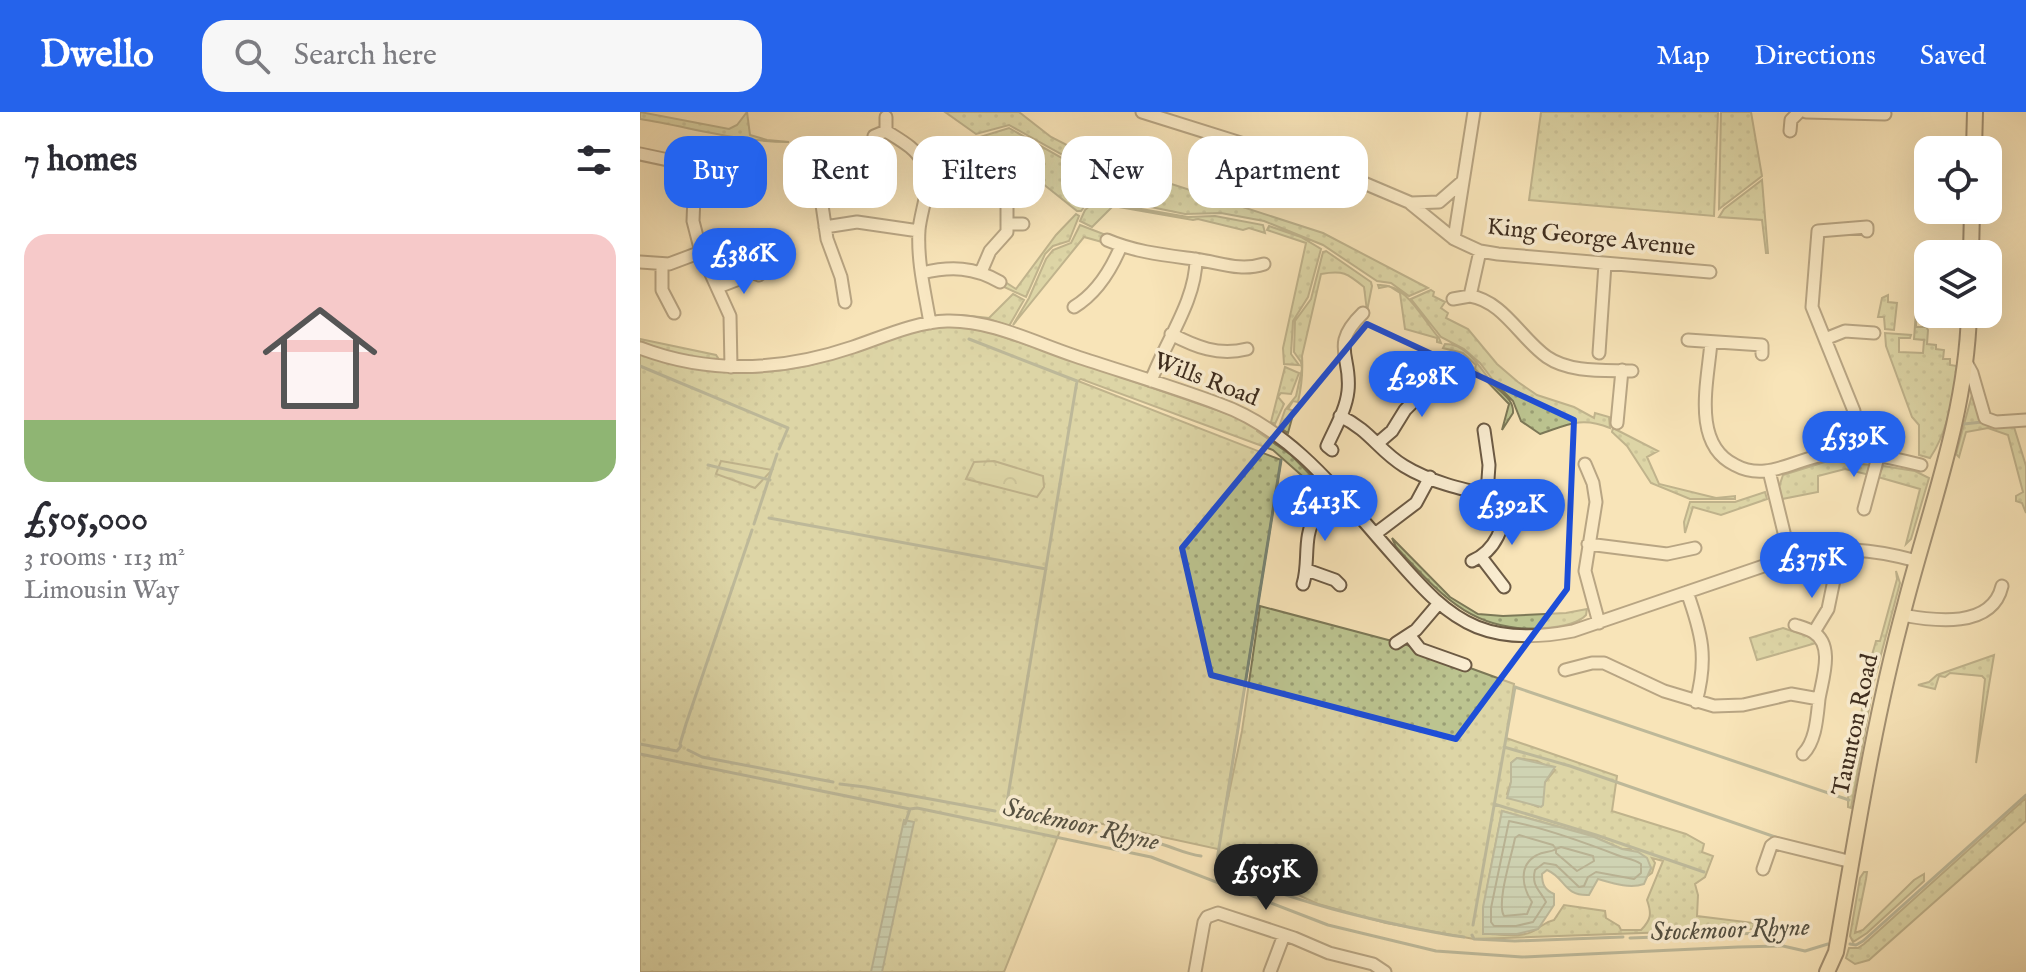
<!DOCTYPE html>
<meta charset="utf-8">
<style>
:root{--surface:#fff;--page:#f7f7f7;--text:#2b2b33;--muted:#7c7c81;--line:#e1e1e2;--accent:#2563eb}
body{margin:0;font-family:"IM FELL English",serif;background:var(--page);color:var(--text);height:100vh;display:flex;flex-direction:column;font-size:30px;white-space:nowrap}
*{box-sizing:border-box;margin:0}
p{font-size:26px;color:var(--muted)}
.icon{flex:none;width:44px;height:44px;fill:none;stroke:currentColor;stroke-width:2;stroke-linecap:round;stroke-linejoin:round}
.map{position:relative;flex:1;overflow:hidden}
.details{display:flex;flex-direction:column;background:var(--surface);width:640px}
.details>*{flex:none}
.top-card{position:absolute;left:24px;top:24px;width:760px;height:72px;display:flex;gap:16px}
.controls{position:absolute;left:1274px;top:24px;display:grid;gap:16px}
.controls a{display:grid;place-items:center;width:88px;height:88px;border-radius:16px;background:var(--surface);box-shadow:0 8px 32px #0002;font-size:40px}
.price{position:absolute;translate:-50% -68px;padding:0 18px;border-radius:28px;background:var(--accent);color:#fff;font-size:26px;line-height:52px;filter:drop-shadow(0 2px 4px #0008)}
.price::after{content:'';position:absolute;left:50%;top:48px;width:24px;height:18px;margin-left:-12px;background:inherit;clip-path:polygon(0 0,100% 0,50% 100%)}
.price.active{background:#222;color:#fff}
ul{padding:0;list-style:none}
li{display:grid;align-content:center;gap:16px;height:424px;padding:0 24px}
li+li{border-top:2px solid var(--line)}
li span{display:grid;place-items:center;height:248px;border-radius:24px;color:#555}
li>.icon{margin-inline-start:auto}
span .icon{width:144px;height:144px;fill:#fffc;stroke-width:1}
li b{font-size:34px}
h2{display:flex;justify-content:space-between;align-items:center;height:96px;padding:0 24px;font-size:34px}
.chip{padding:0 28px;border-radius:24px;background:var(--surface);box-shadow:0 8px 32px #0002;font-size:28px;line-height:72px}
.chip.active{background:var(--accent);color:#fff}
header{display:flex;align-items:center;gap:48px;box-sizing:border-box;height:112px;padding:0 40px;background:var(--accent);color:#fff}
header strong{font-size:38px}
nav{display:flex;gap:44px;margin-inline-start:auto;font-size:28px}
.search{width:560px;height:72px;background:var(--page);display:flex;align-items:center;gap:20px;box-sizing:border-box;padding:0 28px;border-radius:24px;color:var(--muted);font-size:30px}
main{display:flex;flex:1;min-height:0}
.map>svg:first-child{display:block}
.grass{fill:url(#grass-dots);stroke:#7c7857;stroke-width:2;fill-rule:evenodd}
.forest{fill:url(#forest-crowns);stroke:#7c7857;stroke-width:2}
.water{fill:url(#water-rules);stroke:#778474;stroke-width:2}
.lines{fill:none;stroke-linecap:round;stroke-linejoin:round}
.shore{stroke:#6d7666;stroke-width:2}
.stream{stroke:#778474;stroke-width:3}
.minor-casing{stroke:#6c5a44;stroke-width:15}
.major-casing{stroke:#3d2c1e;stroke-width:18}
.minor{stroke:#faedd1;stroke-width:11}
.major{stroke:#f8e4b8;stroke-width:14}
.marked{fill:none;stroke:#1d4ed8;stroke-width:6;stroke-linejoin:round}
.labels{text-anchor:middle;dominant-baseline:central;stroke-width:7;stroke-linejoin:round;paint-order:stroke}
.street-label{font-size:24px;fill:#3d2c1e;stroke:#faedd1}
.water-label{font-size:26px;font-style:italic;fill:#555142;stroke:#faedd1}
</style>
<header>
<strong>Dwello</strong>
<div class="search"><svg class="icon" aria-label="search" viewBox="0 0 24 24"><circle cx="10" cy="10" r="6"/><path d="M15 15l6 6"/></svg>Search here</div>
<nav><a>Map</a><a>Directions</a><a>Saved</a></nav>
</header>
<main>
<section class="details">
<h2>7 homes<svg class="icon" aria-label="filters" viewBox="0 0 24 24"><path d="M4 7h16M4 17h16"/><circle cx="9" cy="7" r="2"/><circle cx="15" cy="17" r="2"/></svg></h2>
<ul>
<li><span style="background:linear-gradient(#f6c9c9 75%,#8fb573 0)"><svg class="icon" aria-label="home" viewBox="0 0 24 24"><path d="M3 11l9-7 9 7M6 9v11h12V9"/></svg></span><div><b>£505,000</b><p>3 rooms · 113 m²</p><p>Limousin Way</p></div></li>
</ul>
</section>
<div class="map">
<svg width="1386" height="860" viewBox="0 0 1386 860">
<defs>
<pattern id="grass-dots" width="8" height="8" patternUnits="userSpaceOnUse" patternTransform="scale(2)"><rect width="8" height="8" fill="#bcc490"/><path d="M2 2h.1M6 6h.1" fill="none" stroke="#9a9f75" stroke-width="1.8" stroke-linecap="round"/></pattern>
<pattern id="forest-crowns" width="20" height="18" patternUnits="userSpaceOnUse" patternTransform="scale(2)"><rect width="20" height="18" fill="#bcc490"/><path d="M2 6a3 3 0 1 1 6 0M12 15a3 3 0 1 1 6 0" fill="none" stroke="#9a9f75"/></pattern>
<pattern id="water-rules" width="6" height="5" patternUnits="userSpaceOnUse" patternTransform="scale(2)"><rect width="6" height="5" fill="#9dbfae"/><path d="M0 2.5h6" fill="none" stroke="#819b8d"/></pattern>
</defs>
<rect width="100%" height="100%" fill="#f8e4b8"/>
<filter id="stains"><feTurbulence type="fractalNoise" baseFrequency=".0025" numOctaves="4"/><feColorMatrix values="0 0 0 0 .2 0 0 0 0 .09 0 0 0 0 .02 0 0 0 .5 -.17"/></filter>
<radialGradient id="worn" r=".72"><stop offset=".6" stop-color="#630" stop-opacity="0"/><stop offset="1" stop-color="#630" stop-opacity=".3"/></radialGradient>
<path class="grass" d="M 0,0 L 89,17 L 97,13 L 107,0 L 110,23 L 127,28 L 149,30 C 98,30 50,15 0,7 Z
M 305,0 L 379,0 L 411,25 L 460,50 L 448,57 L 369,13 L 336,22 Z
M 901,0 L 1078,0 L 1074,104 L 889,88 Z
M 1081,0 L 1111,0 L 1122,64 L 1079,97 Z
M 369,16 L 464,70 L 441,99 L 437,99 L 353,32 L 340,25 Z
M 485,57 L 683,121 L 788,176 L 769,184 L 751,171 L 737,169 L 683,133 L 624,109 L 581,101 L 545,102 L 472,87 L 469,83 L 469,73 Z
M 1122,68 L 1128,141 L 1126,141 L 1122,108 L 1079,105 L 1084,97 Z
M 458,87 L 472,92 L 548,105 L 575,104 L 623,113 L 625,121 L 609,116 L 603,118 L 558,107 L 553,108 L 473,94 L 452,115 L 440,109 L 445,98 Z
M 436,102 L 439,104 L 429,129 L 413,134 L 405,142 L 386,185 L 364,175 L 365,170 L 376,177 L 416,123 Z
M 440,113 L 466,123 L 462,130 L 444,125 L 373,213 L 389,186 L 406,147 L 413,138 L 431,131 Z
M 629,114 L 661,125 L 681,137 L 668,185 L 653,209 L 651,242 L 659,253 L 644,252 L 643,236 L 666,131 L 627,118 Z
M 686,139 L 731,170 L 732,174 L 727,199 L 724,175 C 707,161 703,158 681,162 L 662,244 C 663,260 662,273 658,290 L 653,289 L 648,297 L 654,299 L 648,321 L 639,315 L 645,298 L 656,284 L 662,257 L 661,250 L 654,240 L 655,209 L 671,187 L 683,140 Z
M 738,173 C 767,171 782,207 799,226 L 801,231 L 797,230 L 797,226 L 765,217 L 760,181 L 749,174 L 739,176 Z
M 791,178 L 794,180 L 793,184 L 805,190 L 801,196 L 808,201 L 806,206 L 828,217 L 857,252 L 878,270 L 897,283 L 934,295 L 954,306 L 955,301 L 969,305 L 970,316 C 941,304 927,313 900,322 L 881,309 L 873,289 L 856,272 L 840,251 L 824,237 L 801,225 L 771,187 Z
M 373,182 L 384,188 L 369,214 L 349,207 L 321,203 L 349,206 Z
M 1248,183 L 1248,190 L 1257,191 L 1254,218 L 1245,217 L 1244,205 L 1238,205 L 1242,186 Z
M 1277,186 L 1288,187 L 1288,195 L 1285,194 L 1276,200 L 1276,215 L 1286,215 L 1288,218 L 1287,232 L 1296,233 L 1296,237 L 1304,238 L 1303,247 L 1310,247 L 1310,253 L 1317,254 C 1314,284 1307,321 1290,346 L 1279,343 L 1279,313 L 1272,305 L 1246,234 L 1245,221 L 1271,223 L 1270,226 L 1259,226 L 1259,240 L 1283,241 L 1284,228 L 1274,227 Z
M 319,214 L 352,221 L 597,305 L 618,316 L 617,319 L 651,343 L 686,379 L 685,384 L 633,338 L 441,267 L 438,269 L 641,348 L 583,710 L 602,619 L 620,494 L 767,533 L 874,572 L 866,626 L 977,664 L 972,699 L 1046,722 L 1064,732 L 1062,740 L 1073,744 L 1065,765 L 1055,772 L 1058,783 L 1057,804 L 1114,811 L 1113,817 L 834,827 L 746,811 L 678,792 L 621,766 L 584,756 L 578,737 L 426,704 L 364,860 L 0,860 L 0,240 C 58,263 122,267 182,250 C 228,237 270,215 319,214 ZM 877,646 L 897,649 L 915,658 L 905,670 L 898,695 L 867,682 L 871,670 L 871,651 ZM 862,699 L 952,724 L 982,737 L 990,737 L 1011,756 L 1008,764 L 1012,761 L 1015,751 L 1012,746 L 1023,749 L 1007,788 C 1012,802 1011,808 1001,818 L 981,818 L 979,814 L 966,806 L 965,799 L 924,793 L 914,808 C 905,810 904,812 897,817 C 885,826 864,823 851,822 L 847,776 Z
M 0,227 L 76,243 L 78,246 C 54,253 23,238 0,229 Z
M 805,232 C 828,232 840,256 852,271 C 861,281 874,287 873,301 L 862,318 L 869,292 L 835,257 L 836,253 L 823,241 L 803,236 Z
M 645,255 L 659,261 L 651,282 L 641,281 L 638,285 L 644,292 L 635,312 L 631,310 Z
M 1333,279 L 1340,305 L 1374,315 L 1386,354 L 1386,401 L 1382,391 L 1376,389 L 1376,384 L 1383,380 L 1368,323 L 1348,316 L 1326,320 L 1319,345 L 1316,342 Z
M 973,316 L 1018,339 L 1007,345 L 1019,372 L 1076,386 L 1095,384 L 1095,387 L 1050,387 L 1011,371 L 987,334 L 972,320 Z
M 1188,349 L 1231,353 L 1230,363 L 1205,357 L 1178,364 L 1178,380 L 1142,387 L 1139,375 L 1143,363 Z
M 1243,354 L 1275,359 L 1289,366 L 1271,427 L 1266,432 L 1280,377 L 1238,365 Z
M 1125,380 L 1127,387 L 1081,403 L 1053,395 L 1045,421 L 1044,410 L 1050,390 L 1095,390 Z
M 752,426 L 810,485 L 838,502 L 863,504 L 926,501 L 947,497 L 946,503 C 937,513 918,515 906,516 C 833,522 801,483 756,435 Z
M 1256,459 L 1260,471 L 1234,569 L 1211,696 L 1208,695 L 1208,686 L 1224,584 C 1223,566 1231,548 1236,529 L 1240,529 L 1257,467 Z
M 1143,516 L 1170,525 L 1176,531 L 1117,548 L 1110,526 Z
M 1354,543 L 1336,651 L 1345,567 L 1342,564 L 1310,561 L 1305,565 L 1299,564 L 1295,577 L 1278,573 L 1289,570 L 1297,563 Z
M 1386,686 L 1386,709 L 1229,848 L 1215,852 L 1206,846 L 1209,836 L 1218,836 L 1224,832 Z
M 1224,760 L 1227,760 L 1226,767 L 1215,821 L 1223,818 L 1274,768 L 1284,762 L 1284,769 L 1227,821 L 1213,830 L 1210,824 L 1220,766 Z"/>
<path class="forest" d="M 81,349 L 132,358 L 115,376 L 76,362 Z
M 354,349 L 403,364 L 404,375 L 397,385 L 326,367 L 334,350 Z"/>
<path class="water" d="M 877,646 L 915,655 L 905,670 L 903,693 L 901,695 L 867,686 L 871,670 L 871,651 Z
M 862,699 L 952,724 L 982,737 L 998,740 L 1007,746 L 1011,756 L 1004,772 C 989,777 972,771 958,767 L 949,783 C 923,784 926,766 907,758 L 902,762 C 902,773 905,778 914,782 L 914,793 L 898,817 L 877,822 L 843,822 L 843,795 Z
M 264,708 L 274,710 L 242,860 L 231,860 Z"/>
<g class="lines">
<path class="shore" d="M 869,709 C 901,715 946,731 977,743 C 986,747 993,746 1001,752 L 1001,761 L 994,767 L 956,760 L 948,765 L 944,774 L 939,775 L 916,753 L 904,751 L 895,758 C 891,774 900,778 906,790 L 893,810 L 876,814 L 854,814 L 851,810 L 851,796 Z
M 879,723 L 913,733 L 916,737 C 910,741 904,739 897,743 C 878,753 882,775 892,790 L 887,802 L 864,804 C 856,791 872,743 875,726 Z
M 921,735 L 953,744 L 954,749 L 937,759 L 916,741 L 916,737 Z"/>
<path class="stream" d="M 329,227 L 437,269 L 366,696 L 367,701 L 456,720
M 0,254 L 148,316 L 139,337
M 1324,312 L 1342,310
M 641,348 L 577,748 C 603,782 777,819 824,825
M 68,353 L 130,368
M 129,406 L 406,457
M 114,412 L 137,342
M 0,632 L 37,639 L 41,634 L 40,632 L 46,612 L 112,418
M 864,635 L 930,654 L 1141,727
M 48,638 L 62,645 L 193,670
M 0,642 L 270,697
M 200,672 L 225,675 L 355,699
M 854,692 L 956,723 L 1064,760
M 265,712 L 270,697 L 277,696 L 511,745 L 688,813 L 796,839 L 882,845 L 1098,835 L 1143,834 L 1165,839 L 1188,832
M 463,721 C 482,724 502,727 521,732 C 538,737 545,742 561,744
M 833,813 L 875,575 L 1209,688
M 832,823 L 834,827 L 875,829 L 983,825
M 990,826 L 1123,821 L 1156,824
M 1210,832 L 1216,833 L 1223,829 L 1386,683"/>
<defs>
<path id="minor" d="M 502,0 L 712,66 L 771,91 L 799,90 L 822,70
M 834,0 L 814,127 L 840,139 L 858,142 L 1070,160
M 1166,0 L 1245,2
M 246,19 L 246,5
M 1150,19 L 1151,8 L 1159,0
M 234,24 L 246,19 C 260,28 276,36 283,51 C 293,73 281,96 279,118 C 277,149 285,181 290,211
M 0,42 L 108,65
M 184,50 L 182,93 L 187,127 L 201,165 L 205,190
M 60,55 L 54,84 L 53,109 L 61,140 L 90,204 L 91,255
M 287,64 L 314,60 L 318,44
M 183,69 L 209,72
M 106,88 L 112,52
M 771,92 L 814,127
M 369,112 L 383,112
M 185,115 L 217,110 L 279,119
M 467,128 C 495,140 524,143 554,147 C 579,150 599,160 624,152
M 107,143 L 111,160 L 119,163
M 0,150 L 29,152 L 61,140
M 22,153 L 22,178 L 34,201
M 341,160 L 350,139 L 367,120 L 367,95
M 282,161 C 311,154 334,155 360,170
M 78,175 L 104,165 L 111,160
M 830,184 C 863,189 881,227 907,245 C 930,261 965,258 992,259
M 813,187 L 830,184 L 840,139
M 434,195 C 457,181 471,158 481,134
M 531,222 C 556,235 578,244 607,237
M 1185,227 L 1205,219 L 1234,221
M 1048,228 L 1122,233 L 1122,242
M 1071,230 C 1068,269 1051,332 1095,353 C 1104,358 1114,360 1125,359 C 1147,357 1167,344 1190,342 C 1219,338 1253,346 1281,353
M 0,236 C 71,263 142,259 213,235 C 243,225 275,210 307,209 C 351,208 393,230 435,244 C 483,260 531,274 579,292 C 655,319 703,387 755,445 C 779,472 803,501 837,515 C 867,527 902,525 933,519 L 1150,445 C 1195,433 1233,437 1277,449
M 959,241 L 965,152
M 1326,250 L 1332,261 L 1345,306 L 1356,310 L 1386,308
M 511,269 C 525,230 556,189 556,147
M 700,304 C 731,319 738,338 764,354 C 798,375 843,381 882,391
M 977,311 L 982,258
M 844,318 L 849,353 L 847,382
M 738,331 L 752,319 L 765,298 L 782,281 L 792,256
M 692,338 L 687,334 C 695,316 706,298 708,279 C 712,243 689,234 723,201
M 1216,342 L 1214,299 L 1172,195 L 1178,119 L 1227,115 L 1227,119
M 945,352 L 953,371 L 956,390 L 945,459 L 959,511
M 1129,359 L 1150,445
M 1224,397 L 1238,345
M 735,422 L 776,391 L 790,365
M 948,432 L 1027,442 L 1055,436
M 841,445 L 864,475
M 832,449 C 858,438 863,413 869,387
M 667,458 L 695,468 L 700,473
M 663,472 C 670,450 662,424 676,404 C 681,395 691,388 698,381
M 1047,480 C 1062,522 1068,546 1056,590
M 1262,503 C 1294,509 1352,517 1362,474
M 1174,520 L 1188,497 L 1194,468
M 769,523 L 780,537 L 825,553
M 756,531 L 776,518 L 799,491
M 925,558 L 952,551 L 964,551 L 1024,579 L 1074,594 L 1103,593 L 1151,582 L 1179,587 C 1182,568 1195,533 1173,520 C 1168,517 1161,515 1155,513
M 1163,642 C 1176,629 1177,605 1179,587
M 1123,757 L 1131,734 L 1135,731 L 1212,750
M 555,860 L 564,810 L 567,805 L 578,801 L 654,826 L 689,841 L 733,852 L 745,860
M 630,860 L 644,823"/>
<path id="major" d="M 1334,38 L 1335,0
M 1331,142 L 1332,98
M 1187,860 L 1196,840 C 1216,724 1234,607 1265,493 C 1290,396 1326,303 1329,202"/>
</defs>
<use href="#minor" class="minor-casing"/>
<use href="#major" class="major-casing"/>
<use href="#minor" class="minor"/>
<use href="#major" class="major"/>
</g>
<path d="M0 0H1386V860H0ZM 727,212 L 934,308 L 927,477 L 816,627 L 571,563 L 542,436 Z" fill="#f8e4b8" fill-opacity=".55" fill-rule="evenodd"/>
<path class="marked" d="M 727,212 L 934,308 L 927,477 L 816,627 L 571,563 L 542,436 Z"/>
<g class="labels">
<g class="street-label">
<text transform="translate(951 126) rotate(6)">King George Avenue</text>
<text transform="translate(566 268) rotate(21)">Wills Road</text>
<text transform="translate(1216 613) rotate(-78)">Taunton Road</text>
</g>
<g class="water-label">
<text transform="translate(441 713) rotate(13)">Stockmoor Rhyne</text>
<text transform="translate(1090 818) rotate(-2)">Stockmoor Rhyne</text>
</g>
</g>
<rect width="100%" height="100%" filter="url(#stains)"/>
<rect width="100%" height="100%" fill="url(#worn)"/>
</svg>
<div class="controls">
<a><svg class="icon" aria-label="locate" viewBox="0 0 24 24"><circle cx="12" cy="12" r="6"/><path d="M12 2v4M12 18v4M2 12h4M18 12h4"/></svg></a>
<a><svg class="icon" aria-label="layers" viewBox="0 0 24 24"><path d="M12 4l9 5-9 5-9-5zM3 14l9 5 9-5"/></svg></a>
</div>
<b class="price" style="left:104px;top:184px">£386K</b>
<b class="price" style="left:782px;top:307px">£298K</b>
<b class="price" style="left:1214px;top:367px">£539K</b>
<b class="price" style="left:685px;top:431px">£413K</b>
<b class="price" style="left:872px;top:435px">£392K</b>
<b class="price" style="left:1172px;top:488px">£375K</b>
<b class="price active" style="left:626px;top:800px">£505K</b>
<div class="top-card">
<a class="chip active">Buy</a>
<a class="chip">Rent</a>
<a class="chip">Filters</a>
<a class="chip">New</a>
<a class="chip">Apartment</a>
</div>
</div>
</main>
